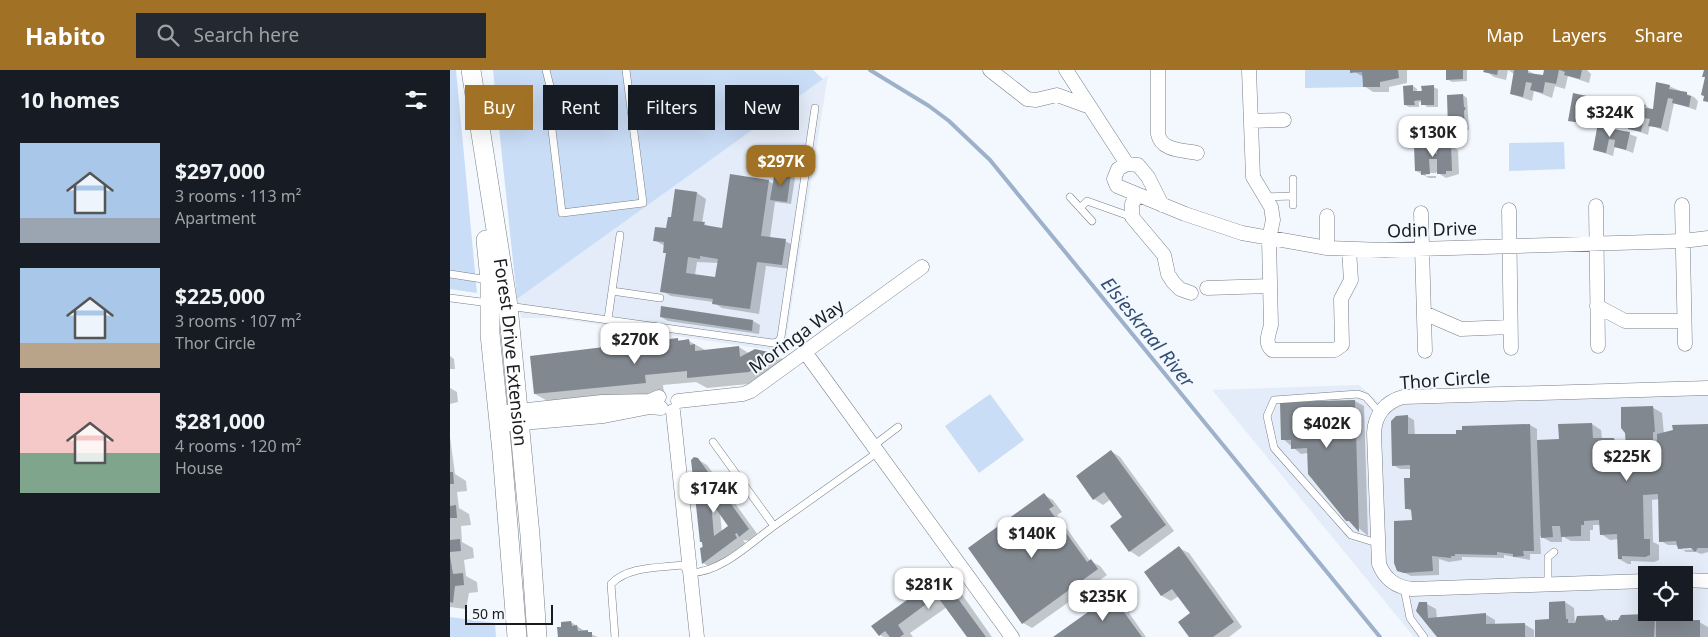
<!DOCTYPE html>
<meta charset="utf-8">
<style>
:root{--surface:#171b24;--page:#242831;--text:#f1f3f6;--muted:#9ea1a6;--accent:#a17225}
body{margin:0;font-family:"Noto Sans",sans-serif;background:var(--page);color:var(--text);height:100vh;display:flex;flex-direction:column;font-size:19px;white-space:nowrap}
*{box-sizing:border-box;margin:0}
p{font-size:16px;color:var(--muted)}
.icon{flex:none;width:28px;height:28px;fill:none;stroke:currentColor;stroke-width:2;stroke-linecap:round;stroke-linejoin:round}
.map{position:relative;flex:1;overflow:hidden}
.side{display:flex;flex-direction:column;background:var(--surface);width:450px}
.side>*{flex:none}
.banner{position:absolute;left:15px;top:15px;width:475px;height:45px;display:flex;gap:10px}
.tools{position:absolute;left:1188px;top:496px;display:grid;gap:10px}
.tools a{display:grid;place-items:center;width:55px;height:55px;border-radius:0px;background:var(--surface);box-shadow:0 5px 20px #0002;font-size:25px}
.scale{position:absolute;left:15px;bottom:12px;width:88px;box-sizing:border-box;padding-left:5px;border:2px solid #191b1e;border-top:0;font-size:14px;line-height:18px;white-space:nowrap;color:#191b1e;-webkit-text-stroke:4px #f2f8fe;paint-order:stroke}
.price{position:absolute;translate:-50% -42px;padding:0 11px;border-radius:10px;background:#fff;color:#222;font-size:16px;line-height:32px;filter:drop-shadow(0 1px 2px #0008)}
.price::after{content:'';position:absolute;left:50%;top:30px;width:15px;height:11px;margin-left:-8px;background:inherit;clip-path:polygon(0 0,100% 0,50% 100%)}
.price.current{background:var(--accent);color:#fff}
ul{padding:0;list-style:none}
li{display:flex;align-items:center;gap:15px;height:125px;padding:0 20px}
li span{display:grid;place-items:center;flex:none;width:140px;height:100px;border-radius:0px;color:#555}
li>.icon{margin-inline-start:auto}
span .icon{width:60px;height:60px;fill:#fffc;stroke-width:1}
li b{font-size:21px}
h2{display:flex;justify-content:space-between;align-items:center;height:60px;padding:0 20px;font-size:21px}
.chip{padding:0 18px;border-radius:0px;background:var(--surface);box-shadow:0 5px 20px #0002;font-size:18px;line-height:45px}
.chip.current{background:var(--accent);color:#fff}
header{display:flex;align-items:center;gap:30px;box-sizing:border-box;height:70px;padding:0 25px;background:var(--accent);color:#fff}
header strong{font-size:24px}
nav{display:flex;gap:28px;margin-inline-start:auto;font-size:18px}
.search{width:350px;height:45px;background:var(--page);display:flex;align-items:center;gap:12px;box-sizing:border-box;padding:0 18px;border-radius:0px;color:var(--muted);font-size:19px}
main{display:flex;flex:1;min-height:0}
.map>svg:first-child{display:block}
.built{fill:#e3ecf8;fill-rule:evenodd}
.green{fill:#caddf7}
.shadow{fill:#0003;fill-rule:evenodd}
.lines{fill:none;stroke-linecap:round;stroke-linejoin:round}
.stream{stroke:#9eb1ca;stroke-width:4}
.building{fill:#82888f;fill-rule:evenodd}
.lane-casing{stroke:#797f86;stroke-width:8}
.street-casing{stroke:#797f86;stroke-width:15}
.secondary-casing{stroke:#797f86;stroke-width:20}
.lane{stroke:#fff;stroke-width:7}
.street{stroke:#fff;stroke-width:14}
.secondary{stroke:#fff;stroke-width:19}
.labels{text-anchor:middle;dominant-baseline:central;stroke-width:4;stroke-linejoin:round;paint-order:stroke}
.street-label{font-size:18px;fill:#191b1e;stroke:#f2f8fe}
.water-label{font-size:19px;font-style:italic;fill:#334f75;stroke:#f2f8fe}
</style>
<header>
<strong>Habito</strong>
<div class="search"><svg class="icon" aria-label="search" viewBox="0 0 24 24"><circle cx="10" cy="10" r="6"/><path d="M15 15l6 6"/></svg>Search here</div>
<nav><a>Map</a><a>Layers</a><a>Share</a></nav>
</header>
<main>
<section class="side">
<h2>10 homes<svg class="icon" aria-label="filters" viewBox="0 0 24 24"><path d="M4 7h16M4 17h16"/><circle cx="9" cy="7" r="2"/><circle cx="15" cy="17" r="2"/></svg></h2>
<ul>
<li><span style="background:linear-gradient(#a9c7e8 75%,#9aa5b1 0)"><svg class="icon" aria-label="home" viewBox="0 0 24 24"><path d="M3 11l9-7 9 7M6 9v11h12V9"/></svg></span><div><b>$297,000</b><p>3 rooms · 113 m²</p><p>Apartment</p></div></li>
<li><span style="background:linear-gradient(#a9c7e8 75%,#b9a48a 0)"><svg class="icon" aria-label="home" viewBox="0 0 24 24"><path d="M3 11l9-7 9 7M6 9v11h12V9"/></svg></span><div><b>$225,000</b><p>3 rooms · 107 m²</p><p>Thor Circle</p></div></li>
<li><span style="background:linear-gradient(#f6c9c9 60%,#7fa58c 0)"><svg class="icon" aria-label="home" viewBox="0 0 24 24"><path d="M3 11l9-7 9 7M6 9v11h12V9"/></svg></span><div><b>$281,000</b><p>4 rooms · 120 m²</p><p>House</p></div></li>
</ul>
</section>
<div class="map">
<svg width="1258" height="567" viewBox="0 0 1258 567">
<rect width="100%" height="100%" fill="#f2f8fe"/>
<path class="built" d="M 378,5 L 334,282 L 104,248 L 71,248 L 67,229 Z
M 909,315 L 934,337 L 940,332 L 1258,318 L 1258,567 L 964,567 L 762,320 ZM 1196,505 L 1234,505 L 1234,542 L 1196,542 Z"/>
<path class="green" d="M 0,0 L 6,0 L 27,223 L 0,219 Z
M 43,0 L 363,0 L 373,9 L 67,229 Z
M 855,0 L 900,0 L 900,3 L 912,2 L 913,17 L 855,18 Z
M 1114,72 L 1115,99 L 1059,101 L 1059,73 Z
M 540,324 L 574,370 L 529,403 L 495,356 Z
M 0,547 L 45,553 L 46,567 L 0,567 Z"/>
<path class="shadow" d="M 901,0 L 957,0 L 957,13 L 939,17 L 939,22 L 923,22 L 914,16 L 914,7 Z
M 997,0 L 1017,0 L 1017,11 L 1002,12 L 997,9 Z
M 1035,0 L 1077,0 L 1086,5 L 1094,6 L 1095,0 L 1137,0 L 1141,4 L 1139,13 L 1118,6 L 1115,19 L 1105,16 L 1102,28 L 1084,21 L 1082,31 L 1061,24 L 1064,4 L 1058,0 L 1056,10 L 1044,7 Z
M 963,16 L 967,19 L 967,22 L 983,17 L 988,19 L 988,37 L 977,37 L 972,32 L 969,32 L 969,37 L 959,37 L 955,35 Z
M 1219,16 L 1244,27 L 1248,31 L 1246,40 L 1224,33 L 1218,62 L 1200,55 L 1198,65 L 1179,58 L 1196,36 L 1204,41 Z
M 1013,25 L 1017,28 L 1019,60 L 1004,61 L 1000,58 Z
M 1136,27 L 1161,38 L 1165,42 L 1163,51 L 1141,44 L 1138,56 L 1120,50 Z
M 1161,57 L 1187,67 L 1183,83 L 1165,76 L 1163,86 L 1145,80 Z
M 995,73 L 1008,80 L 1009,104 L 996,108 L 986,102 L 986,108 L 979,108 L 966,101 L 971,77 L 978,74 L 988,79 ZM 974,103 L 986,103 L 986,106 L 976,106 Z
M 341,105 L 345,108 L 341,134 L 325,132 L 320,168 L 335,171 L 345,176 L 341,199 L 316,196 L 309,244 L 272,238 L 263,232 L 221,226 L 212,221 L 217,184 L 214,182 L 215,176 L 204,170 L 217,160 L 222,149 L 247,123 L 256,129 L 252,153 L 262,158 L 274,159 L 318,111 L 324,114 ZM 247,192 L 269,193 L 267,208 L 245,205 Z
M 212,238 L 303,251 L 310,255 L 309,264 L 218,251 L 211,247 Z
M 228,270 L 239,271 L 257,281 L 289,277 L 300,284 L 305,280 L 324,284 L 341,294 L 318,312 L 257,318 L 246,312 L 213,315 L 214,323 L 103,334 L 85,324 Z
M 0,286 L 4,289 L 5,299 L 0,299 Z
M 0,318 L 7,322 L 8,332 L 0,334 Z
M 905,331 L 914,336 L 918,466 L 904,454 L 858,383 L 851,384 L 833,369 Z
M 1202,337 L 1212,343 L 1214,364 L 1224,361 L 1224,356 L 1258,355 L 1258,482 L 1251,484 L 1246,482 L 1236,482 L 1233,480 L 1248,479 L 1247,477 L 1232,478 L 1232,480 L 1226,475 L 1218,475 L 1211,471 L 1210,429 L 1202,430 L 1203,472 L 1209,475 L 1209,490 L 1204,492 L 1181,491 L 1181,494 L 1178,494 L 1169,489 L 1169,469 L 1160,470 L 1151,464 L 1151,455 L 1143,455 L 1143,460 L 1140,460 L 1140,471 L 1121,471 L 1112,466 L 1112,472 L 1101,472 L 1090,466 L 1091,484 L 1080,484 L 1080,490 L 1054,485 L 1054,488 L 1012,487 L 1012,490 L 999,492 L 989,489 L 989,505 L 961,506 L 953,502 L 963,451 L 963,442 L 956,438 L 961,399 L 950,399 L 943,395 L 957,346 L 964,350 L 965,365 L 1007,366 L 1013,361 L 1013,357 L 1080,355 L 1087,359 L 1087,371 L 1110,371 L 1142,354 L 1151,360 L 1152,369 L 1164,369 L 1173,374 L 1174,379 L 1177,379 Z
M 0,367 L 5,404 L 16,411 L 17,421 L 7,422 L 9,438 L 19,444 L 21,455 L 11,456 L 12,472 L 23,478 L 24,488 L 14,490 L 16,506 L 27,512 L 28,522 L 19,523 L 16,539 L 0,537 Z
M 661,381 L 670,387 L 724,461 L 689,487 L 680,481 L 674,447 L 661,429 L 653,435 L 644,429 L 627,406 Z
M 247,389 L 257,395 L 308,465 L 299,471 L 293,470 L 296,474 L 262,498 L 253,493 ZM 270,443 L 280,456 L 272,462 Z
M 594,425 L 603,430 L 612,442 L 607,445 L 640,491 L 650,496 L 657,505 L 582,558 L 573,553 Z
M 729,478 L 739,483 L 792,557 L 779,567 L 740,567 L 742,544 L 729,526 L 721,531 L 712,526 L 695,502 Z
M 493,505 L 507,513 L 513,522 L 511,523 L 542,567 L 518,567 L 497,537 L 460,563 L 463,567 L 434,567 L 430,565 Z
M 666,523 L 675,529 L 683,540 L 679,543 L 696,567 L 606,567 Z
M 1115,532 L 1124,538 L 1125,556 L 1152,546 L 1163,552 L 1196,545 L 1210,553 L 1249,552 L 1258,557 L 1258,567 L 1087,567 Z
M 970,534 L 977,534 L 986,539 L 987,548 L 1035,544 L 1045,550 L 1045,555 L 1074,554 L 1084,560 L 1084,567 L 988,567 Z
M 121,552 L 136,562 L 148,567 L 110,567 Z"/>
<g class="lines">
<path class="stream" d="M 420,0 L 479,36 L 499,51 L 540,90 L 930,567"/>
</g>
<path class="building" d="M 900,0 L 948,0 L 949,8 L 930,12 L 930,17 L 913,17 L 912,2 L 900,3 Z
M 996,0 L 1013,0 L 1013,9 L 996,10 Z
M 1034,0 L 1048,0 L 1047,5 L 1033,2 Z
M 1064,0 L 1078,0 L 1078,3 L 1093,5 L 1094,0 L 1109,0 L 1106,14 L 1095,12 L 1093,23 L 1080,20 L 1082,13 L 1076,12 L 1073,27 L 1060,24 Z
M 1110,0 L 1132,0 L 1130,9 L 1114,5 L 1115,2 Z
M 1254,0 L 1258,0 L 1258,32 L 1253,31 L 1254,26 L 1251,25 L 1255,7 L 1252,7 Z
M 1206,12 L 1220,15 L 1219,19 L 1237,22 L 1237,25 L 1241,26 L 1239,37 L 1222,33 L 1223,29 L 1218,28 L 1211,58 L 1198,56 L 1200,49 L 1194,48 L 1191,62 L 1178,59 L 1183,32 L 1196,35 L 1195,38 L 1203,39 Z
M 963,15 L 963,21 L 972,21 L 971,16 L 984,15 L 984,35 L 971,35 L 971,30 L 964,31 L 965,35 L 954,35 L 953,16 Z
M 1123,23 L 1137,26 L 1136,29 L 1154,32 L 1154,36 L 1158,37 L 1156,48 L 1139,45 L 1140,40 L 1135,39 L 1131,53 L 1118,51 Z
M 1013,24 L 1014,37 L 1016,38 L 1014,41 L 1015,59 L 998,59 L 997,25 Z
M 1148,53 L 1162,56 L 1161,59 L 1180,62 L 1176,80 L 1164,77 L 1165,70 L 1159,69 L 1156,83 L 1143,80 Z
M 979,72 L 979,84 L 981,82 L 987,84 L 986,72 L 995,72 L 995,75 L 1001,75 L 1002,101 L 996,101 L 996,104 L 987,104 L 987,89 L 979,89 L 980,104 L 971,105 L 971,101 L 965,101 L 964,76 L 970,76 L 970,73 Z
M 325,101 L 341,104 L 337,132 L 320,130 Z
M 280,104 L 319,110 L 311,166 L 336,169 L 332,195 L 307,192 L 300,239 L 262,234 L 263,229 L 210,222 L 216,183 L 213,183 L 214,172 L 203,171 L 205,157 L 216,158 L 218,147 L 221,147 L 225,119 L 247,122 L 243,151 L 255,152 L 254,155 L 272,158 ZM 250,186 L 268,189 L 265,207 L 236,203 L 238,187 L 250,189 Z
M 211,236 L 303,250 L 302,261 L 210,247 Z
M 228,268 L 228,271 L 239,269 L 240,275 L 245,274 L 245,281 L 289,276 L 290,287 L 305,279 L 323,283 L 299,302 L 237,308 L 237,301 L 195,305 L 196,313 L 84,324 L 80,286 Z
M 905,330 L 909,462 L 899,451 L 896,451 L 858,404 L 857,378 L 841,379 L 841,370 L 831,370 L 830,332 Z
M 1203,336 L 1205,362 L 1203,362 L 1203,377 L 1207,376 L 1207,364 L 1223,360 L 1222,355 L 1258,354 L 1258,478 L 1248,478 L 1245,482 L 1241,478 L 1228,479 L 1226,471 L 1209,472 L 1208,424 L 1193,425 L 1194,469 L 1200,469 L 1200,485 L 1195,487 L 1172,486 L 1172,489 L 1168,489 L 1167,464 L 1150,465 L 1149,450 L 1134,451 L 1134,455 L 1131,455 L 1131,466 L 1111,467 L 1110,456 L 1102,456 L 1103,467 L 1091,468 L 1087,370 L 1109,369 L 1108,354 L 1142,353 L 1143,368 L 1164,368 L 1165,378 L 1176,377 L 1175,363 L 1171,358 L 1171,337 Z
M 958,345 L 958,364 L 1006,364 L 1006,360 L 1012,360 L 1012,356 L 1080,354 L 1084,481 L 1073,481 L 1074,486 L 1063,487 L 1063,484 L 1047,482 L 1047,485 L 1005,484 L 1005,486 L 1001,486 L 1001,488 L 982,486 L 983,501 L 954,503 L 947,501 L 944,493 L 944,451 L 962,450 L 961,439 L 955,439 L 954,408 L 960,408 L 960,395 L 942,396 L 941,351 L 946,346 Z
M 661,380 L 716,455 L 679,482 L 660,456 L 672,447 L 654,422 L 643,430 L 626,406 Z
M 244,387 L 248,388 L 299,459 L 289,467 L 287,463 L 285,464 L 287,468 L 252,494 L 250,478 L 253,477 L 252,472 L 250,472 L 241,390 ZM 261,432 L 278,456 L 264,466 Z
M 0,402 L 3,402 L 4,414 L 0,414 Z
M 594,423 L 604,436 L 599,439 L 637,492 L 641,489 L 648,499 L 572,554 L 518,478 Z
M 6,435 L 7,448 L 0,448 L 0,436 Z
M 10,469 L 11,481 L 0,482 L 0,470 Z
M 729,476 L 784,552 L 763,567 L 739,567 L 728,552 L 740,543 L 722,519 L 711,526 L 694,502 Z
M 0,486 L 3,504 L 13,503 L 14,515 L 5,516 L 3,533 L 0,532 Z
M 493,504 L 501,514 L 498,515 L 536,567 L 517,567 L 487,526 L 448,555 L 454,564 L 450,567 L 440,567 L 435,561 L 429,566 L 421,556 Z
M 666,522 L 675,535 L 671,538 L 692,567 L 603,567 Z
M 1115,531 L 1116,549 L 1118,549 L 1118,553 L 1125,553 L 1127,546 L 1153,545 L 1156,551 L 1161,550 L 1161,552 L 1162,550 L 1168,550 L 1171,545 L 1196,544 L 1199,549 L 1205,549 L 1204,567 L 1085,567 L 1085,550 L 1099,549 L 1099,532 Z
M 969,532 L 977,532 L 978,548 L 1036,543 L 1036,554 L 1075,553 L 1075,567 L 987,567 L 966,541 Z
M 1250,550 L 1250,567 L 1206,567 L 1206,551 Z
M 121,551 L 122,556 L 127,555 L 128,561 L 138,560 L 138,562 L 142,562 L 142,567 L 108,567 L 107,557 L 111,557 L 111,552 Z"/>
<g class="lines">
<defs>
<path id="lane" d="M 96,0 L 100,16 L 100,43 L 112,143 L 193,133 L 176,0
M 843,109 L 843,135
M 620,127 L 642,151
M 815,127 L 843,126
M 630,138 L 637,131 L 682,147
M 0,204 L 39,210
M 162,221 L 210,228
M 0,228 L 39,233
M 58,236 L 323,273 L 328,272 L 331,267 L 365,38
M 158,249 L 170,165
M 423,376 L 448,357
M 324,456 L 428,382
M 927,473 L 901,465 L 824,378 L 817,346 L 824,330 L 908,324 L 916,327 L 929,342
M 1098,514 L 1098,487 L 1104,482
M 954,518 L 960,548 L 974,567
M 165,567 L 161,514 C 178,496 209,498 232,495 L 240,503 C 272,502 299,474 324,456 L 263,372"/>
<path id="street" d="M 540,0 L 577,29 L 586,30 L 607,25 L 640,37
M 616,0 L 677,94
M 708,0 L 708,64 C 711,81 733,80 747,83
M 799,0 L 803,107 L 821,137 L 823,150 L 819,169 L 821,255 C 819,264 814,273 822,280 L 885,280 L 892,275 L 891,229 L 901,210 L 899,180
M 801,51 L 834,50
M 687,126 L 682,134 L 682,147 L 714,185 L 718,204 L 723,212 L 730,219 L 741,223
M 712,135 L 698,107 L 688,95 L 677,94 L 668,99 L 664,109 L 667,116 L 735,144 L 792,163 L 877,178 L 935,180 L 1233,171 L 1258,168
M 1232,135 L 1235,274
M 1146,136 L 1148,276
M 1059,140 L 1061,278
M 971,143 L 975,281
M 877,178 L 877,146
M 757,218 L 820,216
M 1147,236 L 1175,251 L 1234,251
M 974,243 L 1011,259 L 1060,257
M 355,282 L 562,567
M 228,331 L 293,324 L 301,321 L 472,197
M 223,341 L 247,567
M 48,343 L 152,332 L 200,331 L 209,327
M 49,355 L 154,346 L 200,337 L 211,338
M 1234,510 L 1258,511
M 1196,511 L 962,519 C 945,517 935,509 929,494 L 924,363 C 925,345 935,332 953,327 L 1258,318"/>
<g id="secondary">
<path id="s1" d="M 21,0 L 58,236 L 80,465 L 87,567"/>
<path d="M 36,170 L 40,210 L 40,264 L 52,382 L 67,567"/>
</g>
</defs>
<use href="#lane" class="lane-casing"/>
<use href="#street" class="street-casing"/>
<use href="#secondary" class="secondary-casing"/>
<use href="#lane" class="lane"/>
<use href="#street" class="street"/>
<use href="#secondary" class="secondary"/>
</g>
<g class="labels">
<g class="street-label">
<text transform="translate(982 159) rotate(-2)">Odin Drive</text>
<text transform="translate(346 266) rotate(-36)">Moringa Way</text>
<text stroke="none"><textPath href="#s1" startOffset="285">Forest Drive Extension</textPath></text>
<text transform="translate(995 309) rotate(-4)">Thor Circle</text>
</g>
<g class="water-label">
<text transform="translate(698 262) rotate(51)">Elsieskraal River</text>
</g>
</g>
</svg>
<div class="tools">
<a><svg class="icon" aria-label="locate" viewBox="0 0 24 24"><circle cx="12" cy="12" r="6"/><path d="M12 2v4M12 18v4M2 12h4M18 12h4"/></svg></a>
</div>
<div class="scale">50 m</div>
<b class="price" style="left:1160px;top:68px">$324K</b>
<b class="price" style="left:983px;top:88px">$130K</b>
<b class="price current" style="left:331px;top:117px">$297K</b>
<b class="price" style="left:185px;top:295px">$270K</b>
<b class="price" style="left:877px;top:379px">$402K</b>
<b class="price" style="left:1177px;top:412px">$225K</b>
<b class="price" style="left:264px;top:444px">$174K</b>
<b class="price" style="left:582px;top:489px">$140K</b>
<b class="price" style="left:479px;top:540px">$281K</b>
<b class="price" style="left:653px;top:552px">$235K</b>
<div class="banner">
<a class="chip current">Buy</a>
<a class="chip">Rent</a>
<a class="chip">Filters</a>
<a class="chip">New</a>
</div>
</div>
</main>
